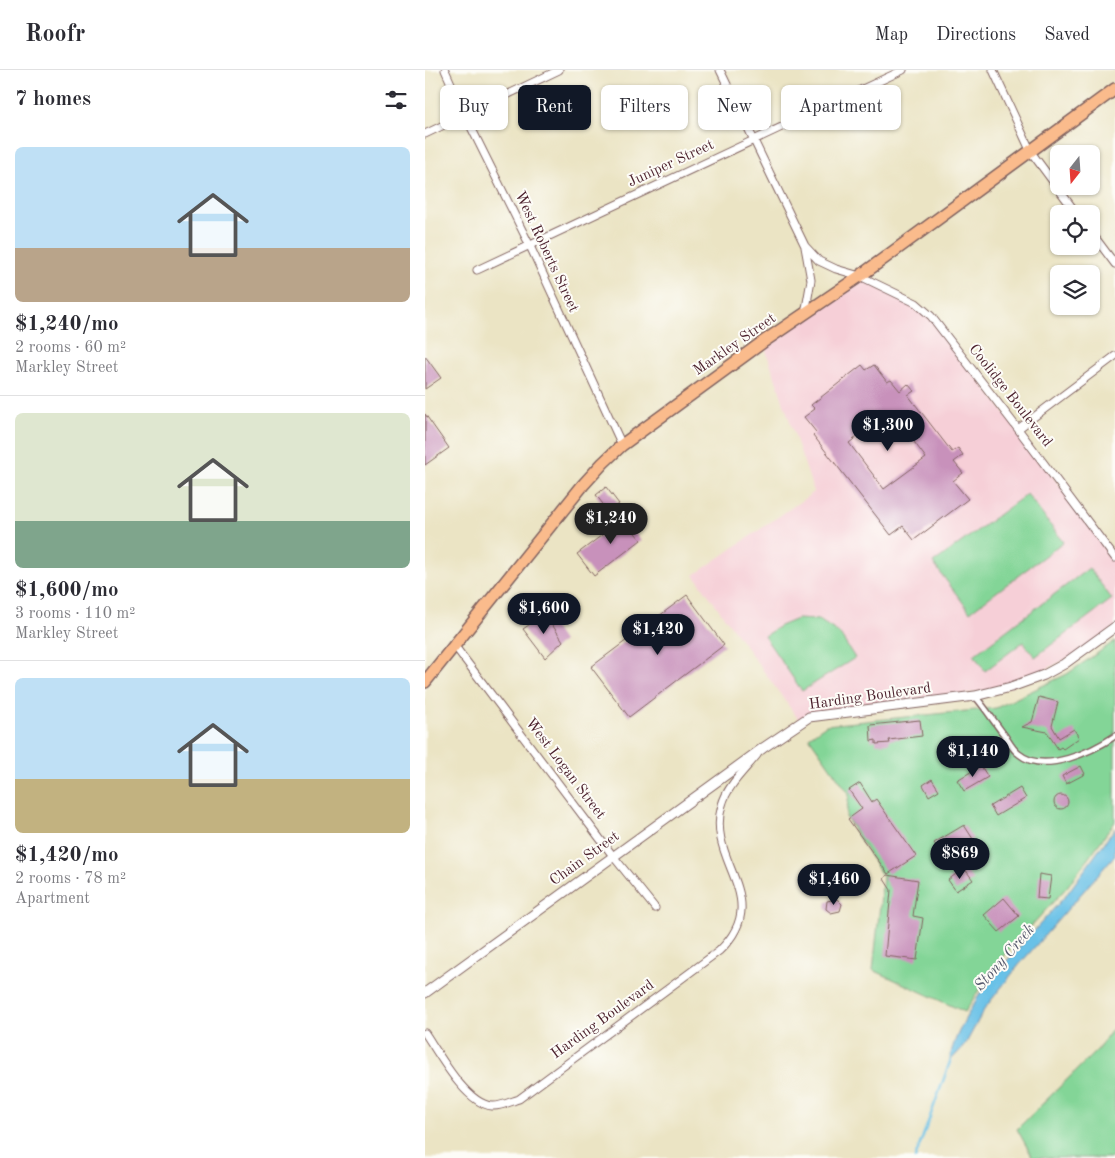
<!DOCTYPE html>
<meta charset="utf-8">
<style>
:root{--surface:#fff;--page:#f7f7f7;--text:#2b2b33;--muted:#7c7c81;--line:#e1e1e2;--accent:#111827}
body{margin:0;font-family:"Old Standard TT",serif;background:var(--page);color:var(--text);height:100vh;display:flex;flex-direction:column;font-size:19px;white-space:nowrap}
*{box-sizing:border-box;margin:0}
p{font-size:16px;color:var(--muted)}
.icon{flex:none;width:28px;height:28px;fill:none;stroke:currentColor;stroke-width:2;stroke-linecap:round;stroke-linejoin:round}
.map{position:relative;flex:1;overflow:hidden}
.panel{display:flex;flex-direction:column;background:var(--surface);width:425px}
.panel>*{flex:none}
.guide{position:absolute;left:15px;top:15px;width:475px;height:45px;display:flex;gap:10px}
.needle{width:32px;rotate:197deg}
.buttons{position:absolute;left:625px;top:75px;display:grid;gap:10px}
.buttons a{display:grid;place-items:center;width:50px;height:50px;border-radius:8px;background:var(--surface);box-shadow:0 1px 4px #0004;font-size:25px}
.price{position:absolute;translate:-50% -42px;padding:0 11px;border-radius:18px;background:var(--accent);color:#fff;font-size:16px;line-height:32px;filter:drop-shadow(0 1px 2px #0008)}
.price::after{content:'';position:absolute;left:50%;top:30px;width:15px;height:11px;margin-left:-8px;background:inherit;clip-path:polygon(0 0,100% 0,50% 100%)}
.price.on{background:#222;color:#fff}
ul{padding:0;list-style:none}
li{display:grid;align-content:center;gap:10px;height:265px;padding:0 15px}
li+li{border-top:1px solid var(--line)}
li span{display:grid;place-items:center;height:155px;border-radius:8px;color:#555}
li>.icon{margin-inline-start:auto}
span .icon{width:90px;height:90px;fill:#fffc;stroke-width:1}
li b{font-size:21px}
h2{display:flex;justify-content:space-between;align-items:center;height:60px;padding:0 15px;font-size:21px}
.pill{padding:0 18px;border-radius:8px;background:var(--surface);box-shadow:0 1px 4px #0004;font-size:18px;line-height:45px}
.pill.on{background:var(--accent);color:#fff}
header{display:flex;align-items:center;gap:30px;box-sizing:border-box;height:70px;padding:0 25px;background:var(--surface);border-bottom:1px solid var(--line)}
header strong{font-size:24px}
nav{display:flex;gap:28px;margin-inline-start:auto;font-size:18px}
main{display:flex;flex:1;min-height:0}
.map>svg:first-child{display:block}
.built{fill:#f6cfd7}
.green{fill:#83d597;stroke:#667a61}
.water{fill:#69c1e7;stroke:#5a7089}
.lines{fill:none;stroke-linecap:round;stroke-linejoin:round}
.stream{stroke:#69c1e7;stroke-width:2.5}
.building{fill:#c891bb;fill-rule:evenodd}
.pedestrian-casing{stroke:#826461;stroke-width:8}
.minor-casing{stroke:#826461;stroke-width:9}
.tertiary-casing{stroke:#826461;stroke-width:11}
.trunk-casing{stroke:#826461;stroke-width:14}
.pedestrian{stroke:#fff;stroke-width:5}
.minor{stroke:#fff;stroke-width:7}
.tertiary{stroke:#fff;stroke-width:9}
.trunk{stroke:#fabb8c;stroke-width:11}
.labels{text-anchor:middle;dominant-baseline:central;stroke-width:4;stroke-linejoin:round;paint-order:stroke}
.street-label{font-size:15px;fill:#4a1f2b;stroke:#fdfcf7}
.water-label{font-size:16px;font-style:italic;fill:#55586d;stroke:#fdfcf7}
</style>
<header>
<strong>Roofr</strong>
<nav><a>Map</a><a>Directions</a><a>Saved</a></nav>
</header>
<main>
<section class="panel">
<h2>7 homes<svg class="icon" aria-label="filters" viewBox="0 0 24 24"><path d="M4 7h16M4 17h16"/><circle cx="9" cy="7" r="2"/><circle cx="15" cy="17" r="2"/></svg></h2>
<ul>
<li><span style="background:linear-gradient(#bfe0f5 65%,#b9a48a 0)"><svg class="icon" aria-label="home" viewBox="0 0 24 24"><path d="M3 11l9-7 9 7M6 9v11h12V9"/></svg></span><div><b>$1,240/mo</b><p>2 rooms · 60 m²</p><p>Markley Street</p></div></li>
<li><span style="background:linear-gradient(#dfe7d0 70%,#7fa58c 0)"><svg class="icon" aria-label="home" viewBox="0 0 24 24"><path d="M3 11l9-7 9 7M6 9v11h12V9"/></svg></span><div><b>$1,600/mo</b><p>3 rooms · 110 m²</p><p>Markley Street</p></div></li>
<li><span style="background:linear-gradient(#bfe0f5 65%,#c2b280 0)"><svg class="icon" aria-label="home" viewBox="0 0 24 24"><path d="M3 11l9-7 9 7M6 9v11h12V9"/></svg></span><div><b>$1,420/mo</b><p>2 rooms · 78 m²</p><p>Apartment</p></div></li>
</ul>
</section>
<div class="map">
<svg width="690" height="1088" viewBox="0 0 690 1088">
<rect width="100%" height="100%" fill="#fdfcf7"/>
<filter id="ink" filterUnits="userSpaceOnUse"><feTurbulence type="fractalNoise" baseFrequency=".02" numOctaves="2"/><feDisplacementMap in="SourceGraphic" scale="10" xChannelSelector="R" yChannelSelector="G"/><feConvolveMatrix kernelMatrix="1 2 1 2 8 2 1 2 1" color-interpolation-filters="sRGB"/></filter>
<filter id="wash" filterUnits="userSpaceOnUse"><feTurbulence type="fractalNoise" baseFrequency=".0096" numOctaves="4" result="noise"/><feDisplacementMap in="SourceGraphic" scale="20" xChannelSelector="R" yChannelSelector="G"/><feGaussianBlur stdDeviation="1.12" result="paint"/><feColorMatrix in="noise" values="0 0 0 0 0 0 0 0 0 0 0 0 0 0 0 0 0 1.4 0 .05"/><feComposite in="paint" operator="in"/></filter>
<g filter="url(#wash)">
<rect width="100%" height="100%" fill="#ebe4c4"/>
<path class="built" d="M 435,206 L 467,221 L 506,246 L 690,488 L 690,557 L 661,579 L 586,617 L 384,647 L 376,653 L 269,505 L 389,422 L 338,272 Z"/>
<path class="green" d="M 602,424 L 638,472 L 545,542 L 508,493 Z
M 664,498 L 687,529 L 610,587 L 598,572 L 560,601 L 549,585 Z
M 372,549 L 394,550 L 414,563 L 430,588 L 377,621 L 339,566 L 355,556 Z
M 690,571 L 690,752 L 642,817 L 569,896 L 540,942 L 448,900 L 458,807 L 421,747 L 424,724 L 384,667 L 401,655 L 571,638 L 642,604 Z
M 690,956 L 690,1088 L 608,1088 L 592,1059 L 673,979 Z"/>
<path class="water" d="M 690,758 L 690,785 L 594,895 L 560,938 L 540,975 L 525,991 C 525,971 551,929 563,912 L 642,824 Z"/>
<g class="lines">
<path class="stream" d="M 490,1088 L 526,989"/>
</g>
<g id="blocks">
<path class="building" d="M 0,286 L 16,308 L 0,319 Z
M 437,295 L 441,300 L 449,295 L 462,312 L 466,310 L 475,321 L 483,314 L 489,321 L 483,325 L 527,382 L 533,378 L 538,385 L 529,392 L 538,403 L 528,411 L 543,429 L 489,470 L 478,456 L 466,465 L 388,365 L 391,362 L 379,347 L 390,339 L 386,335 ZM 466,341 L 501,388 L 459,419 L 424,373 Z
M 0,344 L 24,378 L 0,395 Z
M 181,417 L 194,434 L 184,442 L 171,425 Z
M 205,444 L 216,458 L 210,463 L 216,470 L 169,506 L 152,484 Z
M 262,525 L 299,575 L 204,647 L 166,597 Z
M 120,544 L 138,571 L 120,588 L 98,559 Z
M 614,627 L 633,632 L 627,656 L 634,668 L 649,659 L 654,668 L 638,679 L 636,677 L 633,679 L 622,662 L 597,657 L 607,652 Z
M 495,650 L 497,666 L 464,670 L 465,673 L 451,674 L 451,670 L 446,671 L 445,655 Z
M 556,696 L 563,707 L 539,721 L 532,710 Z
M 656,696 L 660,704 L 641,714 L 637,706 Z
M 507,709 L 514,720 L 504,726 L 498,715 Z
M 435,713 L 447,732 L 451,729 L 491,786 L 463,804 L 423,749 L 437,739 L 424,720 Z
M 595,718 L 601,728 L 571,746 L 565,736 Z
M629 732a7 7 0 1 1 14 0a7 7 0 1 1-14 0Z
M 539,755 L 548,769 L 519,787 L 509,773 Z
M 539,798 L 548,810 L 531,821 L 523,810 Z
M 614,804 L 626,806 L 623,829 L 612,828 Z
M 462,805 L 493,810 L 488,846 L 498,848 L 492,890 L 460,886 L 466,820 L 459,809 Z
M 579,828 L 594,846 L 574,862 L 559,845 Z
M 412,829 L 417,834 L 415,841 L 406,843 L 401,839 L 402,831 Z"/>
</g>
</g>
<g filter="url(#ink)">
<use href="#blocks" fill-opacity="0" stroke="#826461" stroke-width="1"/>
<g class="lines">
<defs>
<path id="pedestrian" d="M 550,626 C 561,639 570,653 580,666 C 584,672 588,680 594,684 C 619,705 668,681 690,666"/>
<path id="minor" d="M 20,0 L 40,45 L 105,176 L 197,375
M 295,0 L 380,176 L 394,191 L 411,199 L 435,206 L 491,233 L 506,246 L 593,359 L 690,488
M 568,0 L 606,82 L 652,144
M 0,64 L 134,0
M 666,162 L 690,194
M 380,177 L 386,210 L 380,244
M 52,200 L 478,0
M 593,359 L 690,286
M 29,575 L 188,786 L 230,838
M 0,963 C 14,984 41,1034 67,1036 C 75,1037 87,1031 94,1029 L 294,881 C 350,828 280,792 297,735 C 302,716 320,700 332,685"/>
<path id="tertiary" d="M 0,923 L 338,678 L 384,647 L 550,626 L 586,617 L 619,605 L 639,594 L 690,557"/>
<path id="trunk" d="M 0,612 L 158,415 L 178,393 L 197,375 L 338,272 L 435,206 L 690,19"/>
</defs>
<use href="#pedestrian" class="pedestrian-casing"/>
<use href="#minor" class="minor-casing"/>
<use href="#tertiary" class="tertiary-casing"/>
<use href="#trunk" class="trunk-casing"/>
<use href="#pedestrian" class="pedestrian"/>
<use href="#minor" class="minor"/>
<use href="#tertiary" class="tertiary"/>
<use href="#trunk" class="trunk"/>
</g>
</g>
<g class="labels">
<g class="street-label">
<text transform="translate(246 94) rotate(-25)">Juniper Street</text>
<text transform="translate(121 182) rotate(65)">West Roberts Street</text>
<text transform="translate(310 275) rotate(-35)">Markley Street</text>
<text transform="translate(585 326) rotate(52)">Coolidge Boulevard</text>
<text transform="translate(445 627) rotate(-8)">Harding Boulevard</text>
<text transform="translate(140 699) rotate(53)">West Logan Street</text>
<text transform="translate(160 789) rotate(-36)">Chain Street</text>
<text transform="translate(178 950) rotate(-36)">Harding Boulevard</text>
</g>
<g class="water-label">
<text transform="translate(580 888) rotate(-49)">Stony Creek</text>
</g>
</g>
</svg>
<div class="buttons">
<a><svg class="needle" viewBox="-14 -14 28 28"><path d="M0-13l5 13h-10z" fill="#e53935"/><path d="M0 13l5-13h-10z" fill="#7c7c81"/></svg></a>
<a><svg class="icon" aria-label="locate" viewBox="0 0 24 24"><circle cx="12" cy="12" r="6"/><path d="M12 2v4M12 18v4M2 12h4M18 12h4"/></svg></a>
<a><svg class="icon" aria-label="layers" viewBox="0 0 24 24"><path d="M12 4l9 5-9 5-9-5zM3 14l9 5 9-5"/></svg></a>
</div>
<b class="price" style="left:463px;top:382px">$1,300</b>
<b class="price on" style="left:186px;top:475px">$1,240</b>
<b class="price" style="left:119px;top:565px">$1,600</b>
<b class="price" style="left:233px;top:586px">$1,420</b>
<b class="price" style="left:548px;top:708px">$1,140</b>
<b class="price" style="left:535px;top:810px">$869</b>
<b class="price" style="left:409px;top:836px">$1,460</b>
<div class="guide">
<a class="pill">Buy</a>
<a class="pill on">Rent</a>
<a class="pill">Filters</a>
<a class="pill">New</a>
<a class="pill">Apartment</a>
</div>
</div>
</main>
